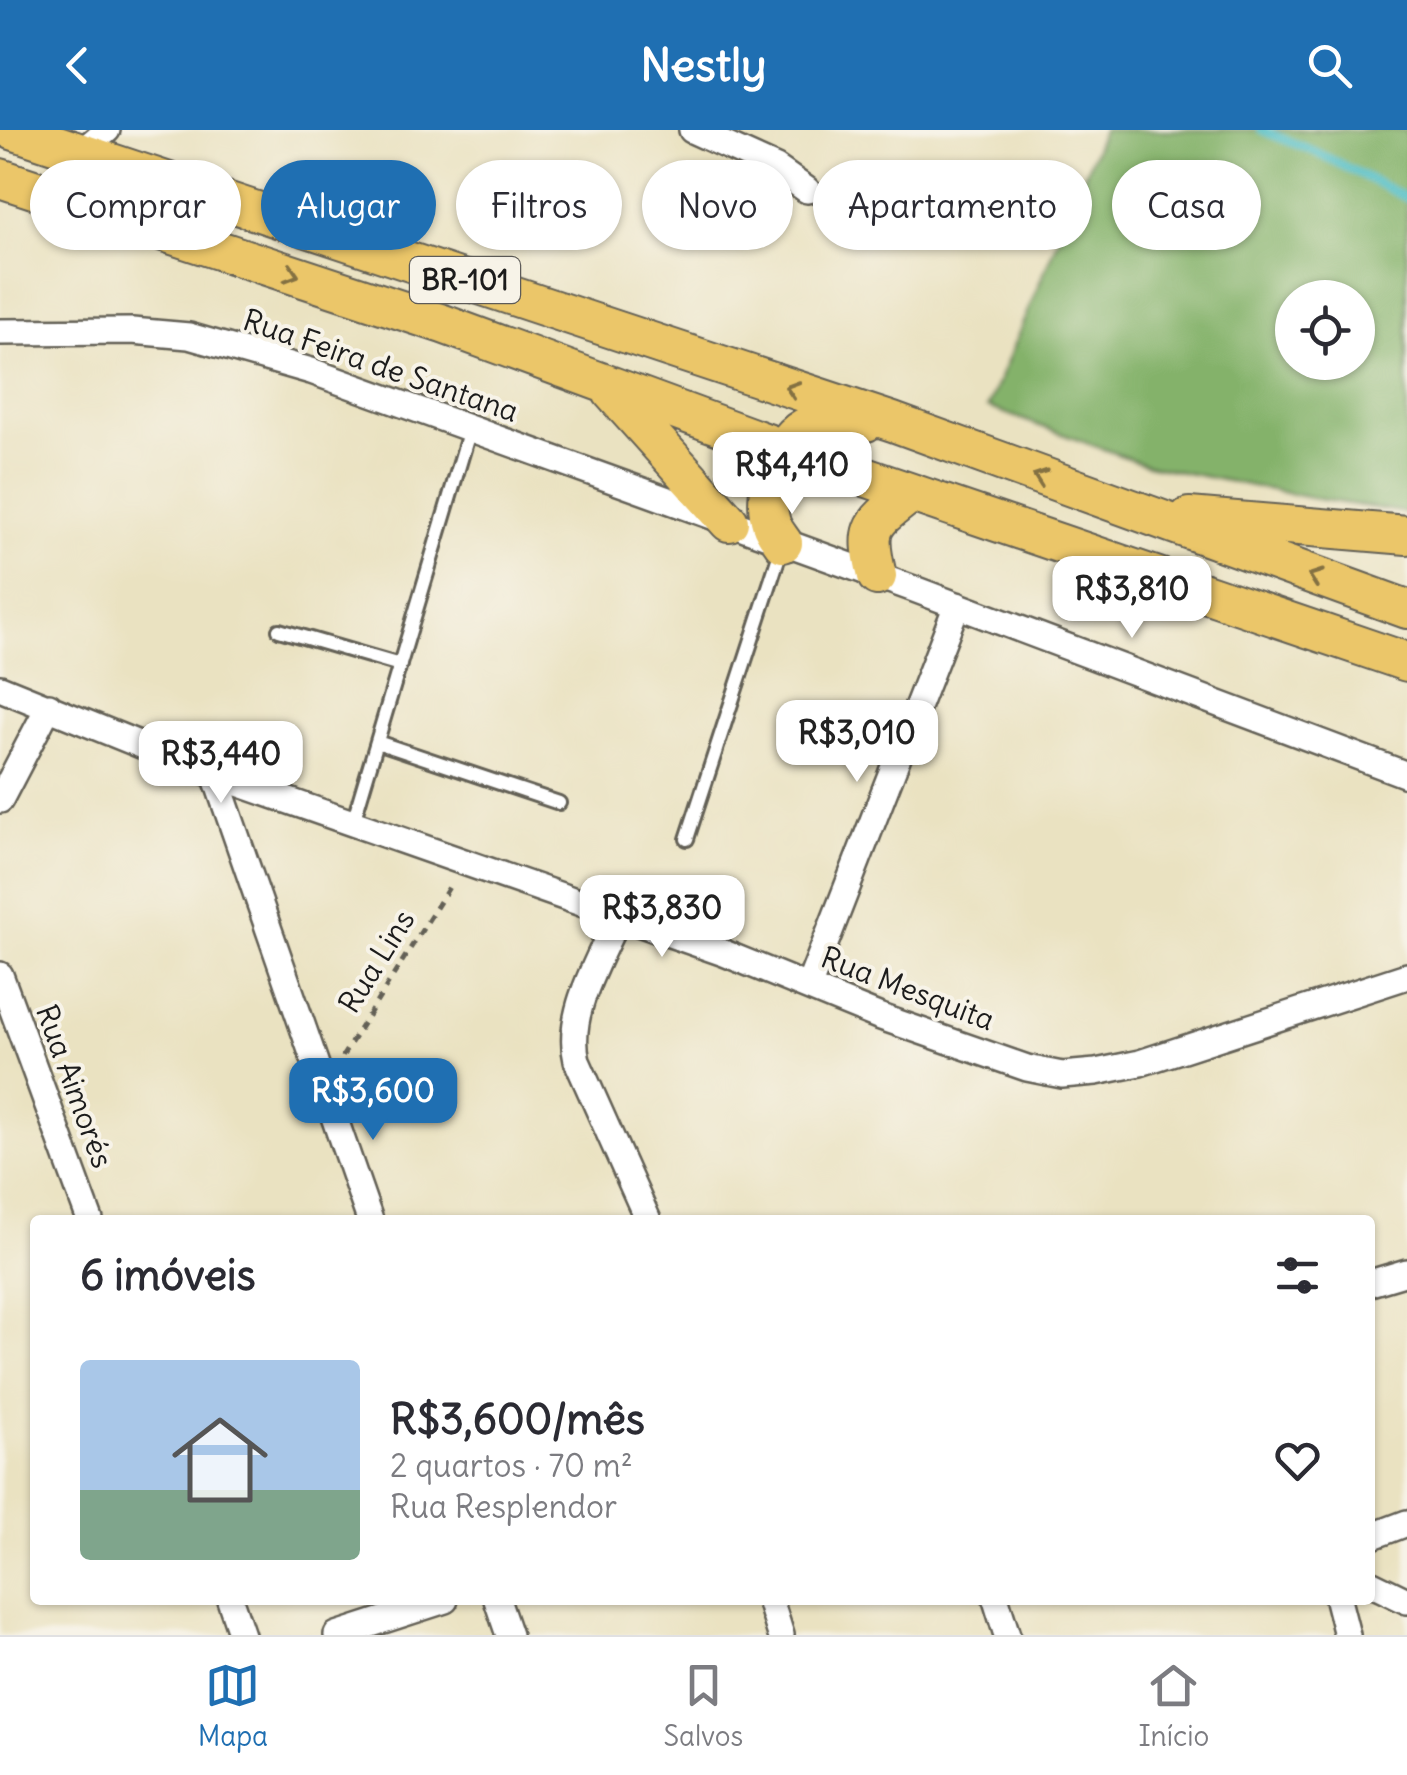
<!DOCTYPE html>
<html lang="pt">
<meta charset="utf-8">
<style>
:root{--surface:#fff;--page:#f7f7f7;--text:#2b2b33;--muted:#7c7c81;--line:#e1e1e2;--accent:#1f6fb2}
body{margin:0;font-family:Delius,sans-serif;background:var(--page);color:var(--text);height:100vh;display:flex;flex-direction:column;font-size:38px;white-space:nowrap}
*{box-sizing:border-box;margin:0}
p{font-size:32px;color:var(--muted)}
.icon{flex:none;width:55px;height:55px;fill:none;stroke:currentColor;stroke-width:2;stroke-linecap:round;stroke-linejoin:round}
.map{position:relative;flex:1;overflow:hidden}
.panel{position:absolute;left:30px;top:1085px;width:1345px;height:390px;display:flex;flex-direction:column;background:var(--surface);border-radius:10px;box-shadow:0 2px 8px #0004}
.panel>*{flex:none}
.guide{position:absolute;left:30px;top:30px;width:1348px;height:90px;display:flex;gap:20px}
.fabs{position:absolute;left:1275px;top:150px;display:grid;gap:20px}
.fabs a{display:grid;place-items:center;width:100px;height:100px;border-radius:50%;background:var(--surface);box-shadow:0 2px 8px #0004;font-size:50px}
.price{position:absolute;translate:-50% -85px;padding:0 22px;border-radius:20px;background:#fff;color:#222;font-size:32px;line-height:65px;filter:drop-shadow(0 2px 5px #0008)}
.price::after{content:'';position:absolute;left:50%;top:60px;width:30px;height:22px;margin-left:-15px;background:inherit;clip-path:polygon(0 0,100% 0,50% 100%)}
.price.active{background:var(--accent);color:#fff}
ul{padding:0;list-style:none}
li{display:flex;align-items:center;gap:30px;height:250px;padding:0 50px}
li+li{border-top:2px solid var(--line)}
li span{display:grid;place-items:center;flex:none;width:280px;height:200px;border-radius:10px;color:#555}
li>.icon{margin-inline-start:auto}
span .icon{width:120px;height:120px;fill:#fffc;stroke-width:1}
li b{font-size:42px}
h2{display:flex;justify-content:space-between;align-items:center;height:120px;padding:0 50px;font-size:42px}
.pill{padding:0 35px;border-radius:45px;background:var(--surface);box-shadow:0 2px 8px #0004;font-size:35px;line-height:90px}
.pill.active{background:var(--accent);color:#fff}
header{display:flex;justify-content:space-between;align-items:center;height:130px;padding:0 50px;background:var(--accent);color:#fff;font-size:45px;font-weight:800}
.dock{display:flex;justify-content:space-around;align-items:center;height:140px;border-top:2px solid var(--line);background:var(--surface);font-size:28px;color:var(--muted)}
.dock a{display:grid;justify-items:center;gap:5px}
.dock .active{color:var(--accent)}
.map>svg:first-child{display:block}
.forest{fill:#84b26b;stroke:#506744;stroke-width:2.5;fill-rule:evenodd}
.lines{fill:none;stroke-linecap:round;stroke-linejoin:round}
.stream{stroke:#50bec5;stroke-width:9}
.lane-casing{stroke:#646156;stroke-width:18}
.street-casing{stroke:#646156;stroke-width:30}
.primary-casing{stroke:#646156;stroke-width:42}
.path{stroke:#646156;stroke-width:5;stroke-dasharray:8 8;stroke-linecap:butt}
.lane{stroke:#fff;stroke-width:12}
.street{stroke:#fff;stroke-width:25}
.primary{stroke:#ebc669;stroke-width:38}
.oneway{stroke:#847142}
.labels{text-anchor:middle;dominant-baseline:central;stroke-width:8;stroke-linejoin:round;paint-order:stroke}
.shield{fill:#f7f3e8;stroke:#5e5c59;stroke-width:2.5}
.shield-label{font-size:28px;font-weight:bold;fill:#1c1c1c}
.street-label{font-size:30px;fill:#1c1c1c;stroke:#f7f3e8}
</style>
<header><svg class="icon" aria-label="back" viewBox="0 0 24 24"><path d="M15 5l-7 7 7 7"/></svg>Nestly<svg class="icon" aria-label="search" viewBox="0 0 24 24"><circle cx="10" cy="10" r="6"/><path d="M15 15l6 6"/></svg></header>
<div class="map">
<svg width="1407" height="1505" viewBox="0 0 1407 1505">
<rect width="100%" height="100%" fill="#f7f3e8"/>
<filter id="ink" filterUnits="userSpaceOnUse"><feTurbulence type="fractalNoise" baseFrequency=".01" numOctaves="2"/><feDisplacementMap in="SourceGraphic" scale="20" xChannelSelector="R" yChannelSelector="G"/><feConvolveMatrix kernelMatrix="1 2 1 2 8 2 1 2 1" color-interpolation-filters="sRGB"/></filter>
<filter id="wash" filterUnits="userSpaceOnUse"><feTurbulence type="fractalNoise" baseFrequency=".0048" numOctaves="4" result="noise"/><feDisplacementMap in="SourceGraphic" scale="40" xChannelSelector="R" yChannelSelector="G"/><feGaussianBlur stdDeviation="2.25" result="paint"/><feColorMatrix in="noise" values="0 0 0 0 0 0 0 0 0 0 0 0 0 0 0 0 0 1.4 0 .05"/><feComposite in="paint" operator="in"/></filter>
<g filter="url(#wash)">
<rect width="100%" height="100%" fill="#eae2c1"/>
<path class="forest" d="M 1103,0 L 1407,0 L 1407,383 L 1311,368 L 1147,335 L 988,277 ZM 1292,168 L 1358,168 L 1358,232 L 1292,232 Z"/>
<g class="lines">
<path class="stream" d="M 1261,0 L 1318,23 L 1407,68"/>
</g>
</g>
<g filter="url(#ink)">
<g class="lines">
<defs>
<path id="lane" d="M 279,500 L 400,535
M 377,612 L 559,673
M 353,692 L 470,299
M 687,709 L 782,417"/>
<path id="street" d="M 692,0 L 776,38 L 807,60
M 81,22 L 107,0
M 0,202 L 132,201 L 189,206 L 311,241 L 914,459 L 1407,645
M 0,558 L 215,645 L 724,823 L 878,886 L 1027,938 L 1062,945 L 1096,942 L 1140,933 L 1407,846
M 215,645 L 370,1090
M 0,670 L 49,576
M 618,786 C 600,830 565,882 577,931 L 648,1090
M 0,845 L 90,1090
M 809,855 L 957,475
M 1370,1153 L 1407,1142
M 1370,1407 L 1407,1393
M 1370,1453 L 1407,1471
M 230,1470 L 242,1505
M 497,1470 L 509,1505
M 770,1470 L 781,1505
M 996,1470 L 1007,1505
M 1338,1470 L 1347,1505
M 337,1505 L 445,1470"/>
<path id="primary" d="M 12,0 L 893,292 L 1407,479
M 0,48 L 443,194 L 783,319 L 1407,532
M 612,262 L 729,392
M 1189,387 L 1407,405
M 783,413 C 779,407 773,400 771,393 C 761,363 778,307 810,295 C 826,289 849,292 866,292
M 877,446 C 865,395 871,395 910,364"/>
</defs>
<use href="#lane" class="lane-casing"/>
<use href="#street" class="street-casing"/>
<use href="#primary" class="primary-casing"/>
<path class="path" d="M 342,927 L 451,754"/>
<use href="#lane" class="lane"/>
<use href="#street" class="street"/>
<use href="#primary" class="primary"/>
</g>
<defs><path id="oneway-chevron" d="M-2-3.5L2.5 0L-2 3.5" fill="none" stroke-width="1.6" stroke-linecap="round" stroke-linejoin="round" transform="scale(2.5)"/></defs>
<g class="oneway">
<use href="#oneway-chevron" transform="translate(292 144) rotate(18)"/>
<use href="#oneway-chevron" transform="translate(792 259) rotate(-162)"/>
<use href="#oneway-chevron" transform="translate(1040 347) rotate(-160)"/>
<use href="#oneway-chevron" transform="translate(1315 447) rotate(-160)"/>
</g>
</g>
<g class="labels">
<rect class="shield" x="410" y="127" width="110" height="46" rx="8"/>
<g class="shield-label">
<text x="465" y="150">BR-101</text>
</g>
<g class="street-label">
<text transform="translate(381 235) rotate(19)">Rua Feira de Santana</text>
<text transform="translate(376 831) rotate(-58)">Rua Lins</text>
<text transform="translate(908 858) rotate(21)">Rua Mesquita</text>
<text transform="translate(75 956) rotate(70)">Rua Aimorés</text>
</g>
</g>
</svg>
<div class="fabs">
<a><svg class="icon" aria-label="locate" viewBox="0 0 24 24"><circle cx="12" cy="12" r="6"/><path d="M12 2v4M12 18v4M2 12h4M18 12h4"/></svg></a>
</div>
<b class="price" style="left:792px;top:387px">R$4,410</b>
<b class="price" style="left:1132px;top:511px">R$3,810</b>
<b class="price" style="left:857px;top:655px">R$3,010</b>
<b class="price" style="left:221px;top:676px">R$3,440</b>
<b class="price" style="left:662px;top:830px">R$3,830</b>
<b class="price active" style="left:373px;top:1013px">R$3,600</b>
<div class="guide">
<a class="pill">Comprar</a>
<a class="pill active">Alugar</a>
<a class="pill">Filtros</a>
<a class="pill">Novo</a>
<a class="pill">Apartamento</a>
<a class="pill">Casa</a>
</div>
<section class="panel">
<h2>6 imóveis<svg class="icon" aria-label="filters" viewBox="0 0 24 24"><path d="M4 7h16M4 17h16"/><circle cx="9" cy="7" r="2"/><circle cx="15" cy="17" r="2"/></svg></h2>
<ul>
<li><span style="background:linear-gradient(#a9c7e8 65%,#7fa58c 0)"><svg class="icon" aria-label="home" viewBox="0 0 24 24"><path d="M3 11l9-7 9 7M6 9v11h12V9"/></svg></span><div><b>R$3,600/mês</b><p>2 quartos · 70 m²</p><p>Rua Resplendor</p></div><svg class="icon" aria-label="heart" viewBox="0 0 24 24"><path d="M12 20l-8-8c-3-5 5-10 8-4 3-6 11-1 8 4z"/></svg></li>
</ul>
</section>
</div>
<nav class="dock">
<a class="active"><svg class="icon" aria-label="map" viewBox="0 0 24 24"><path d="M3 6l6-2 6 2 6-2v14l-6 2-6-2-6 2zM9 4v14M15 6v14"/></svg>Mapa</a>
<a><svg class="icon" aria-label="saved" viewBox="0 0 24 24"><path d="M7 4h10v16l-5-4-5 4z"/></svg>Salvos</a>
<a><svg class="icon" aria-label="home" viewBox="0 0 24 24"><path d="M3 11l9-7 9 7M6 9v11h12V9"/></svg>Início</a>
</nav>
